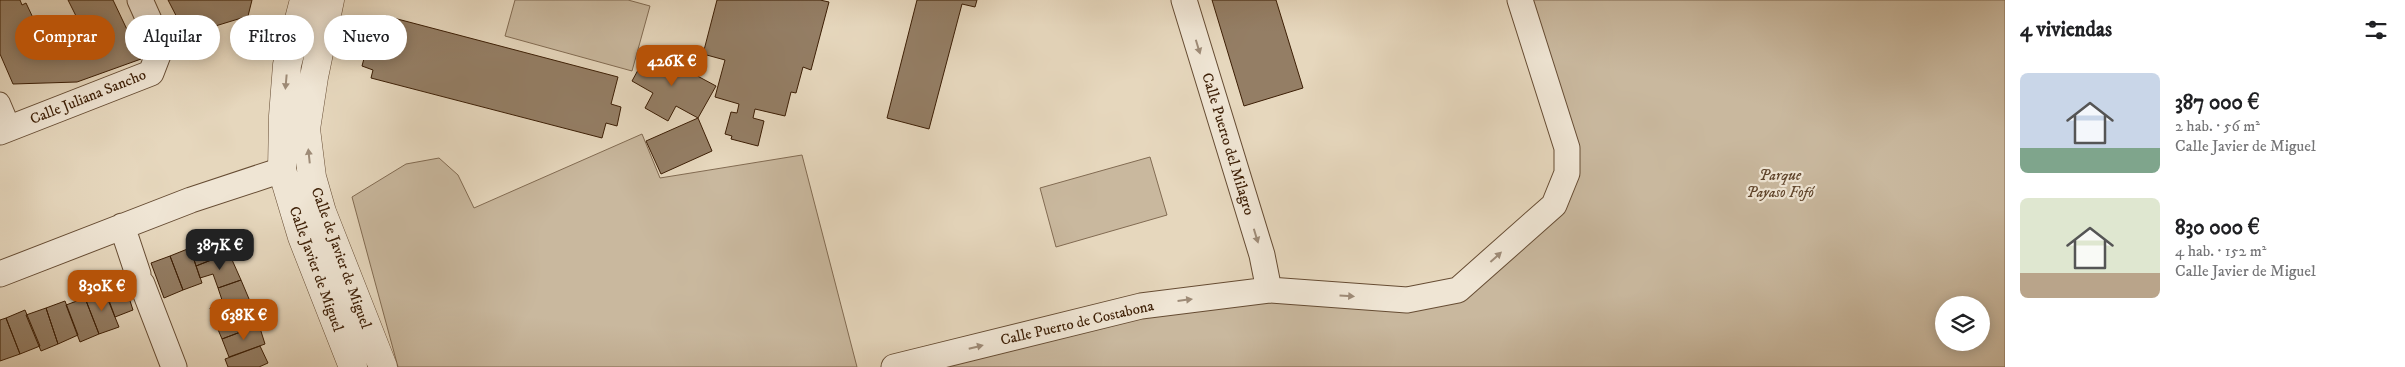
<!DOCTYPE html>
<html lang="es">
<meta charset="utf-8">
<style>
:root{--surface:#fff;--page:#f2f2f2;--text:#202124;--muted:#757577;--accent:#b45309}
body{margin:0;font-family:"IM FELL DW Pica",serif;background:var(--page);color:var(--text);height:100vh;display:flex;flex-direction:column;font-size:19px;white-space:nowrap}
*{box-sizing:border-box;margin:0}
p{font-size:16px;color:var(--muted)}
.icon{flex:none;width:28px;height:28px;fill:none;stroke:currentColor;stroke-width:2;stroke-linecap:round;stroke-linejoin:round}
.map{position:relative;flex:1;overflow:hidden}
.sheet{display:flex;flex-direction:column;background:var(--surface);width:400px}
.sheet>*{flex:none}
.top-card{position:absolute;left:15px;top:15px;width:475px;height:45px;display:flex;gap:10px}
.buttons{position:absolute;left:1935px;top:296px;display:grid;gap:10px}
.buttons a{display:grid;place-items:center;width:55px;height:55px;border-radius:50%;background:var(--surface);box-shadow:0 2px 12px #0003;font-size:25px}
.price{position:absolute;translate:-50% -42px;padding:0 11px;border-radius:10px;background:var(--accent);color:#fff;font-size:16px;line-height:32px;filter:drop-shadow(0 1px 2px #0008)}
.price::after{content:'';position:absolute;left:50%;top:30px;width:15px;height:11px;margin-left:-8px;background:inherit;clip-path:polygon(0 0,100% 0,50% 100%)}
.price.selected{background:#222;color:#fff}
ul{padding:0;list-style:none}
li{display:flex;align-items:center;gap:15px;height:125px;padding:0 15px}
li span{display:grid;place-items:center;flex:none;width:140px;height:100px;border-radius:8px;color:#555}
li>.icon{margin-inline-start:auto}
span .icon{width:60px;height:60px;fill:#fffc;stroke-width:1}
li b{font-size:21px}
h2{display:flex;justify-content:space-between;align-items:center;height:60px;padding:0 15px;font-size:21px}
.tag{padding:0 18px;border-radius:22px;background:var(--surface);box-shadow:0 2px 12px #0003;font-size:18px;line-height:45px}
.tag.selected{background:var(--accent);color:#fff}
main{display:flex;flex:1;min-height:0}
.map>svg:first-child{display:block}
.green{fill:#c9b89e;stroke:#826b52;fill-rule:evenodd}
.building{fill:#947e65;stroke:#3c1e05}
.lines{fill:none;stroke-linecap:round;stroke-linejoin:round}
.pedestrian-casing{stroke:#664c33;stroke-width:21}
.minor-casing{stroke:#664c33;stroke-width:27}
.tertiary-casing{stroke:#664c33;stroke-width:29}
.pedestrian{stroke:#efe5d4;stroke-width:19}
.minor{stroke:#efe5d4;stroke-width:25}
.tertiary{stroke:#efe5d4;stroke-width:28}
.oneway{fill:#9e8b77}
.labels{text-anchor:middle;dominant-baseline:central;stroke-width:4.5;stroke-linejoin:round;paint-order:stroke}
.street-label{font-size:15px;fill:#3c1e05;stroke:#efe5d4}
.park-label{font-size:15px;font-style:italic;fill:#5f442b;stroke:#efe5d4}
</style>
<main>
<div class="map">
<svg width="2005" height="367" viewBox="0 0 2005 367">
<rect width="100%" height="100%" fill="#e6d7bd"/>
<filter id="stains"><feTurbulence type="fractalNoise" baseFrequency=".004" numOctaves="4"/><feColorMatrix values="0 0 0 0 .2 0 0 0 0 .09 0 0 0 0 .02 0 0 0 .5 -.17"/></filter>
<radialGradient id="worn" r=".72"><stop offset=".6" stop-color="#630" stop-opacity="0"/><stop offset="1" stop-color="#630" stop-opacity=".3"/></radialGradient>
<path class="green" d="M 515,0 L 628,0 L 650,6 L 632,71 L 505,36 Z
M 1520,0 L 2005,0 L 2005,367 L 894,367 L 1141,306 L 1458,290 L 1567,173 ZM 1944,305 L 1981,305 L 1981,342 L 1944,342 Z
M 642,134 L 660,178 L 802,155 L 857,367 L 398,367 L 352,197 L 406,164 L 439,158 L 458,175 L 474,208 Z
M 1150,157 L 1167,215 L 1056,247 L 1040,188 Z"/>
<path class="building" d="M 0,0 L 20,0 L 22,5 L 26,3 L 35,22 L 31,24 L 43,51 L 55,47 L 54,44 L 86,36 L 80,25 L 77,26 L 73,18 L 76,16 L 68,0 L 113,0 L 141,59 L 77,82 L 13,84 L 0,54 Z
M 168,0 L 252,0 L 248,16 L 186,35 Z
M 717,0 L 820,0 L 829,2 L 811,70 L 803,67 L 796,93 L 791,92 L 785,116 L 755,109 L 753,118 L 764,121 L 758,146 L 731,139 L 732,136 L 725,134 L 731,112 L 737,113 L 739,104 L 715,97 L 725,60 L 703,54 Z
M 917,0 L 977,0 L 975,7 L 962,4 L 929,129 L 887,118 Z
M 1212,0 L 1276,0 L 1303,88 L 1244,106 Z
M 386,16 L 618,77 L 611,104 L 621,107 L 617,126 L 606,123 L 602,138 L 371,78 L 373,70 L 362,66 L 366,51 L 376,54 Z
M 649,50 L 716,86 L 698,118 L 676,106 L 668,121 L 645,108 L 653,93 L 632,81 Z
M 698,118 L 712,151 L 661,174 L 646,141 Z
M 223,234 L 229,253 L 196,266 L 190,248 Z
M 190,248 L 202,283 L 183,290 L 170,256 Z
M 229,253 L 241,280 L 218,288 L 213,274 L 200,278 L 196,266 Z
M 170,256 L 183,290 L 164,298 L 151,263 Z
M 121,273 L 133,310 L 115,317 L 102,281 Z
M 241,280 L 252,306 L 214,320 L 210,308 L 223,303 L 218,288 Z
M 104,290 L 119,327 L 99,334 L 85,298 Z
M 85,298 L 99,334 L 80,342 L 66,305 Z
M 65,301 L 78,335 L 58,344 L 46,308 Z
M 252,306 L 259,325 L 222,339 L 214,320 Z
M 46,308 L 58,344 L 41,351 L 26,315 Z
M 25,310 L 40,346 L 20,354 L 6,318 Z
M 6,318 L 20,354 L 0,361 L 0,320 Z
M 259,325 L 265,344 L 229,357 L 222,339 Z
M 260,346 L 268,363 L 259,367 L 228,367 L 225,359 Z"/>
<g class="lines">
<defs>
<path id="pedestrian" d="M 0,102 L 11,128"/>
<path id="minor" d="M 1184,0 L 1262,255 L 1269,290
M 0,132 L 151,73 L 161,47 L 140,0
M 122,226 L 138,274
M 0,274 L 191,200 L 282,170
M 142,284 L 174,367
M 894,367 L 1141,306 L 1269,290 L 1407,300 L 1458,290 L 1554,205 L 1567,173 L 1567,148 L 1520,0"/>
<path id="tertiary" d="M 304,0 L 287,65 L 283,116 L 282,170 L 302,237 L 353,367
M 330,0 L 314,77 L 306,129 L 312,177 L 322,212 L 383,367"/>
</defs>
<use href="#pedestrian" class="pedestrian-casing"/>
<use href="#minor" class="minor-casing"/>
<use href="#tertiary" class="tertiary-casing"/>
<use href="#pedestrian" class="pedestrian"/>
<use href="#minor" class="minor"/>
<use href="#tertiary" class="tertiary"/>
</g>
<defs><path id="oneway-solid" d="M-6-.8H1V-3.2L6.5 0L1 3.2V.8H-6Z" transform="scale(1.25)"/></defs>
<g class="oneway">
<use href="#oneway-solid" transform="translate(1198 47) rotate(73)"/>
<use href="#oneway-solid" transform="translate(286 82) rotate(95)"/>
<use href="#oneway-solid" transform="translate(309 156) rotate(-96)"/>
<use href="#oneway-solid" transform="translate(1256 236) rotate(73)"/>
<use href="#oneway-solid" transform="translate(1496 257) rotate(-42)"/>
<use href="#oneway-solid" transform="translate(1347 296) rotate(4)"/>
<use href="#oneway-solid" transform="translate(1185 300) rotate(-7)"/>
<use href="#oneway-solid" transform="translate(976 347) rotate(-14)"/>
</g>
<g class="labels">
<g class="street-label">
<text transform="translate(88 97) rotate(-22)">Calle Juliana Sancho</text>
<text transform="translate(1228 144) rotate(73)">Calle Puerto del Milagro</text>
<text transform="translate(341 258) rotate(70)">Calle de Javier de Miguel</text>
<text transform="translate(316 269) rotate(70)">Calle Javier de Miguel</text>
<text transform="translate(1077 323) rotate(-13)">Calle Puerto de Costabona</text>
</g>
<g class="park-label">
<text x="1780" y="175">Parque<tspan x="1780" dy="17">Payaso Fofó</tspan></text>
</g>
</g>
<rect width="100%" height="100%" filter="url(#stains)"/>
<rect width="100%" height="100%" fill="url(#worn)"/>
</svg>
<div class="buttons">
<a><svg class="icon" aria-label="layers" viewBox="0 0 24 24"><path d="M12 4l9 5-9 5-9-5zM3 14l9 5 9-5"/></svg></a>
</div>
<b class="price" style="left:672px;top:87px">426K €</b>
<b class="price selected" style="left:220px;top:271px">387K €</b>
<b class="price" style="left:102px;top:312px">830K €</b>
<b class="price" style="left:244px;top:341px">638K €</b>
<div class="top-card">
<a class="tag selected">Comprar</a>
<a class="tag">Alquilar</a>
<a class="tag">Filtros</a>
<a class="tag">Nuevo</a>
</div>
</div>
<section class="sheet">
<h2>4 viviendas<svg class="icon" aria-label="filters" viewBox="0 0 24 24"><path d="M4 7h16M4 17h16"/><circle cx="9" cy="7" r="2"/><circle cx="15" cy="17" r="2"/></svg></h2>
<ul>
<li><span style="background:linear-gradient(#c9d6e8 75%,#7fa58c 0)"><svg class="icon" aria-label="home" viewBox="0 0 24 24"><path d="M3 11l9-7 9 7M6 9v11h12V9"/></svg></span><div><b>387 000 €</b><p>2 hab. · 56 m²</p><p>Calle Javier de Miguel</p></div></li>
<li><span style="background:linear-gradient(#dfe7d0 75%,#b9a48a 0)"><svg class="icon" aria-label="home" viewBox="0 0 24 24"><path d="M3 11l9-7 9 7M6 9v11h12V9"/></svg></span><div><b>830 000 €</b><p>4 hab. · 152 m²</p><p>Calle Javier de Miguel</p></div></li>
</ul>
</section>
</main>
